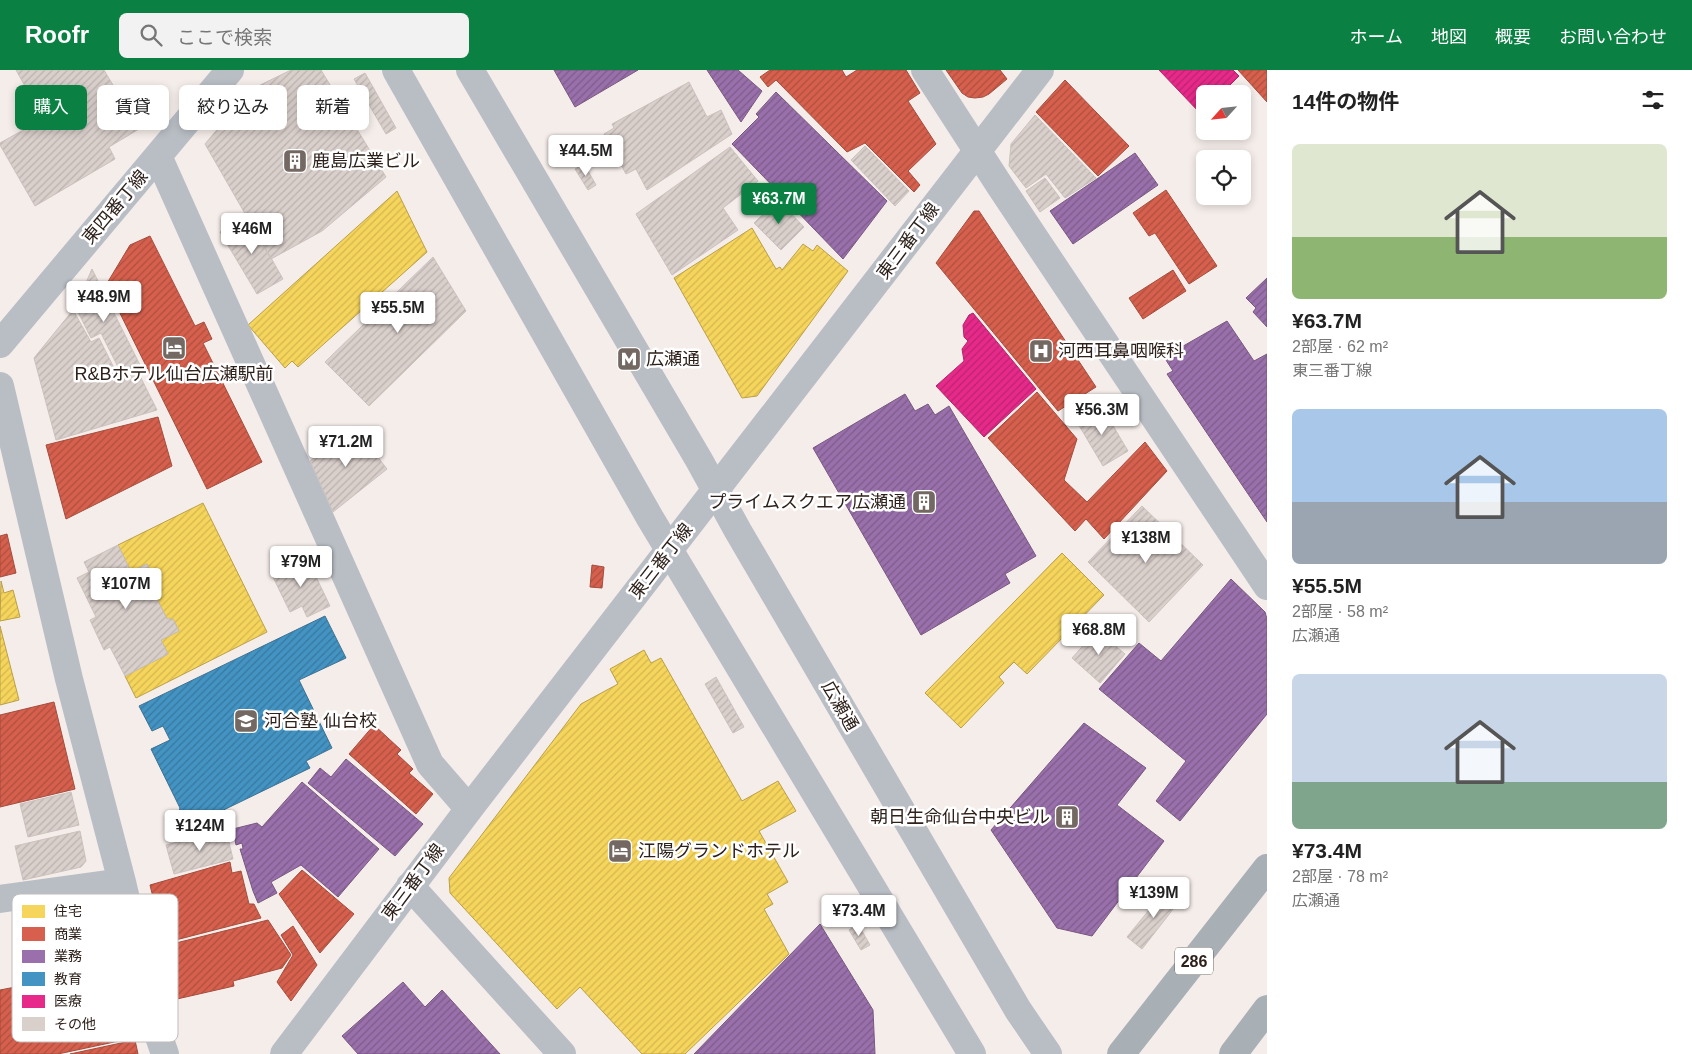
<!DOCTYPE html>
<html lang="ja">
<meta charset="utf-8">
<style>
:root{--surface:#fff;--page:#f2f2f2;--text:#222;--muted:#767676;--accent:#0b8043}
body{margin:0;font-family:Helvetica,"Noto Sans JP",sans-serif;background:var(--page);color:var(--text);height:100vh;display:flex;flex-direction:column;font-size:19px;white-space:nowrap}
*{box-sizing:border-box;margin:0}
p{font-size:16px;color:var(--muted)}
.icon{flex:none;width:28px;height:28px;fill:none;stroke:currentColor;stroke-width:2;stroke-linecap:round;stroke-linejoin:round}
.map{position:relative;flex:1;overflow:hidden}
.side{display:flex;flex-direction:column;background:var(--surface);width:425px}
.side>*{flex:none}
.banner{position:absolute;left:15px;top:15px;width:475px;height:45px;display:flex;gap:10px}
.needle{width:32px;rotate:243deg}
.controls{position:absolute;left:1196px;top:15px;display:grid;gap:10px}
.controls a{display:grid;place-items:center;width:55px;height:55px;border-radius:8px;background:var(--surface);box-shadow:0 2px 8px #0003;font-size:25px}
.price{position:absolute;translate:-50% -42px;padding:0 11px;border-radius:5px;background:#fff;color:#222;font-size:16px;line-height:32px;filter:drop-shadow(0 1px 2px #0008)}
.price::after{content:'';position:absolute;left:50%;top:30px;width:15px;height:11px;margin-left:-8px;background:inherit;clip-path:polygon(0 0,100% 0,50% 100%)}
.price.on{background:var(--accent);color:#fff}
ul{padding:0;list-style:none}
li{display:grid;align-content:center;gap:10px;height:265px;padding:0 25px}
li span{display:grid;place-items:center;height:155px;border-radius:8px;color:#555}
li>.icon{margin-inline-start:auto}
span .icon{width:90px;height:90px;fill:#fffc;stroke-width:1}
li b{font-size:21px}
h2{display:flex;justify-content:space-between;align-items:center;height:60px;padding:0 25px;font-size:21px}
.chip{padding:0 18px;border-radius:8px;background:var(--surface);box-shadow:0 2px 8px #0003;font-size:18px;line-height:45px}
.chip.on{background:var(--accent);color:#fff}
header{display:flex;align-items:center;gap:30px;box-sizing:border-box;height:70px;padding:0 25px;background:var(--accent);color:#fff}
header strong{font-size:24px}
nav{display:flex;gap:28px;margin-inline-start:auto;font-size:18px}
.search{width:350px;height:45px;background:var(--page);display:flex;align-items:center;gap:12px;box-sizing:border-box;padding:0 18px;border-radius:8px;color:var(--muted);font-size:19px}
main{display:flex;flex:1;min-height:0}
.map>svg:first-child{display:block}
.homes{fill:url(#homes-hatch);stroke:#ba9f48}
.shops{fill:url(#shops-hatch);stroke:#a44d3e}
.offices{fill:url(#offices-hatch);stroke:#795880}
.schools{fill:url(#schools-hatch);stroke:#3d7191}
.health{fill:url(#health-hatch);stroke:#b02769}
.building{fill:url(#building-hatch);stroke:#cbc1bd}
.lines{fill:none;stroke-linecap:round;stroke-linejoin:round}
.minor{stroke:#b9bec5;stroke-width:28}
.tertiary{stroke:#b9bec5;stroke-width:28}
.trunk{stroke:#a8b0b6;stroke-width:28}
.labels{text-anchor:middle;dominant-baseline:central;stroke-width:5;stroke-linejoin:round;paint-order:stroke}
.shield{fill:#fff;stroke:#6d645f;stroke-width:1}
.shield-label{font-size:16px;font-weight:bold;fill:#2e211b}
.poi-label{font-size:18px;fill:#2e211b;stroke:#fff;text-anchor:start}
.street-label{font-size:18px;fill:#2e211b;stroke:#fff}
.key{fill:#fff;stroke:#c0bcbb;stroke-width:1}
.key-label{font-size:14px;fill:#2e211b}
</style>
<header>
<strong>Roofr</strong>
<div class="search"><svg class="icon" aria-label="search" viewBox="0 0 24 24"><circle cx="10" cy="10" r="6"/><path d="M15 15l6 6"/></svg>ここで検索</div>
<nav><a>ホーム</a><a>地図</a><a>概要</a><a>お問い合わせ</a></nav>
</header>
<main>
<div class="map">
<svg width="1267" height="984" viewBox="0 0 1267 984">
<defs>
<pattern id="homes-hatch" width="6" height="6" patternUnits="userSpaceOnUse" patternTransform="scale(1.25)"><rect width="6" height="6" fill="#f6d55c"/><path d="M-1 1l2-2M0 6l6-6M5 7l2-2" fill="none" stroke="#d3b74f"/></pattern>
<pattern id="shops-hatch" width="6" height="6" patternUnits="userSpaceOnUse" patternTransform="scale(1.25)"><rect width="6" height="6" fill="#d6604d"/><path d="M-1 1l2-2M0 6l6-6M5 7l2-2" fill="none" stroke="#ae4f3f"/></pattern>
<pattern id="offices-hatch" width="6" height="6" patternUnits="userSpaceOnUse" patternTransform="scale(1.25)"><rect width="6" height="6" fill="#9970ab"/><path d="M-1 1l2-2M0 6l6-6M5 7l2-2" fill="none" stroke="#7d5c8a"/></pattern>
<pattern id="schools-hatch" width="6" height="6" patternUnits="userSpaceOnUse" patternTransform="scale(1.25)"><rect width="6" height="6" fill="#4393c3"/><path d="M-1 1l2-2M0 6l6-6M5 7l2-2" fill="none" stroke="#38789e"/></pattern>
<pattern id="health-hatch" width="6" height="6" patternUnits="userSpaceOnUse" patternTransform="scale(1.25)"><rect width="6" height="6" fill="#e7298a"/><path d="M-1 1l2-2M0 6l6-6M5 7l2-2" fill="none" stroke="#bc2370"/></pattern>
<pattern id="building-hatch" width="6" height="6" patternUnits="userSpaceOnUse" patternTransform="scale(1.25)"><rect width="6" height="6" fill="#d9cfcb"/><path d="M-1 1l2-2M0 6l6-6M5 7l2-2" fill="none" stroke="#bbb1ae"/></pattern>
</defs>
<rect width="100%" height="100%" fill="#f5edea"/>
<path class="homes" d="M 397,121 L 427,182 L 298,297 L 292,291 L 285,298 L 248,255 Z
M 752,158 L 776,199 L 780,197 L 782,200 L 803,174 L 813,181 L 817,175 L 848,201 L 757,326 L 742,328 L 674,208 Z
M 203,433 L 267,562 L 136,628 L 125,606 L 168,584 L 161,570 L 179,561 L 173,549 L 170,551 L 170,548 L 167,549 L 153,521 L 155,520 L 154,517 L 157,516 L 147,494 L 131,502 L 118,475 Z
M 1062,483 L 1104,525 L 1027,604 L 1014,592 L 999,607 L 1004,613 L 961,658 L 925,623 Z
M 1,511 L 4,523 L 13,520 L 20,547 L 0,551 Z
M 0,556 L 19,630 L 0,635 Z
M 644,580 L 651,593 L 661,588 L 742,731 L 778,711 L 796,741 L 759,761 L 788,812 L 767,824 L 773,834 L 764,839 L 789,884 L 685,984 L 642,984 L 580,917 L 557,939 L 450,823 L 449,808 L 581,634 L 618,614 L 610,599 Z"/>
<path class="shops" d="M 770,0 L 842,0 L 846,7 L 857,0 L 906,0 L 920,23 L 908,31 L 936,74 L 908,101 L 920,115 L 914,122 L 865,73 L 847,82 L 776,10 L 768,17 L 760,7 Z
M 946,0 L 1000,0 L 1007,9 L 989,24 L 983,27 L 975,28 L 968,27 L 962,23 Z
M 1238,0 L 1267,0 L 1267,32 Z
M 1065,10 L 1129,76 L 1098,106 L 1036,42 Z
M 1166,120 L 1217,196 L 1189,214 L 1155,163 L 1149,166 L 1133,143 Z
M 974,141 L 979,141 L 1096,317 L 1058,341 L 936,193 Z
M 150,166 L 195,256 L 204,252 L 212,269 L 203,273 L 262,392 L 207,419 L 106,215 L 130,175 Z
M 1173,200 L 1186,221 L 1143,249 L 1129,228 Z
M 1037,322 L 1077,369 L 1064,410 L 1087,432 L 1145,372 L 1167,401 L 1104,469 L 1086,449 L 1075,461 L 988,368 Z
M 158,347 L 172,396 L 66,449 L 46,375 Z
M 7,464 L 16,503 L 0,507 L 0,466 Z
M 592,495 L 604,497 L 602,518 L 590,517 Z
M 54,632 L 75,719 L 0,737 L 0,645 Z
M 374,655 L 401,680 L 397,684 L 413,699 L 409,703 L 433,724 L 416,744 L 349,684 Z
M 230,792 L 232,803 L 241,801 L 249,834 L 254,834 L 261,848 L 164,873 L 150,815 Z
M 302,800 L 354,844 L 320,883 L 279,824 Z
M 268,850 L 291,885 L 282,898 L 233,911 L 234,916 L 177,929 L 164,876 Z
M 293,856 L 317,895 L 291,931 L 277,912 L 293,885 L 281,865 Z
M 117,897 L 133,968 L 58,984 L 0,984 L 0,920 Z
M 135,970 L 138,984 L 70,984 Z"/>
<path class="offices" d="M 554,0 L 638,0 L 575,37 Z
M 707,0 L 738,0 L 762,21 L 741,52 Z
M 776,22 L 887,131 L 843,189 L 732,74 L 759,47 L 756,44 Z
M 1135,83 L 1158,115 L 1073,174 L 1050,141 Z
M 1267,208 L 1267,257 L 1253,242 L 1256,238 L 1246,228 Z
M 1227,251 L 1254,291 L 1267,284 L 1267,452 L 1167,304 L 1173,301 L 1164,287 Z
M 905,324 L 915,341 L 928,334 L 935,345 L 949,336 L 1036,486 L 1005,504 L 1010,513 L 921,565 L 813,378 Z
M 1231,509 L 1265,542 L 1267,549 L 1267,644 L 1180,751 L 1156,731 L 1186,691 L 1099,619 L 1139,573 L 1161,591 Z
M 1084,653 L 1146,698 L 1117,735 L 1164,771 L 1092,866 L 1057,858 L 991,760 Z
M 346,689 L 423,754 L 395,786 L 308,713 L 320,698 L 331,707 Z
M 302,712 L 379,779 L 338,827 L 301,795 L 271,812 L 277,823 L 258,833 L 253,821 L 240,779 L 243,779 L 242,773 L 236,775 L 233,759 L 257,753 L 262,757 Z
M 820,854 L 873,940 L 875,984 L 694,984 Z
M 403,912 L 425,937 L 442,920 L 500,984 L 358,984 L 342,966 Z"/>
<path class="schools" d="M 325,546 L 346,588 L 299,610 L 332,678 L 306,691 L 310,698 L 174,764 L 180,738 L 151,679 L 170,670 L 163,656 L 152,661 L 139,636 Z"/>
<path class="health" d="M 1159,0 L 1233,0 L 1239,6 L 1221,24 L 1205,24 L 1205,38 L 1200,43 Z
M 973,243 L 1036,319 L 984,367 L 936,316 L 964,291 L 962,279 L 968,271 L 964,267 L 963,255 L 969,245 Z"/>
<path class="building" d="M 16,0 L 104,0 L 139,59 L 109,77 L 115,89 L 35,136 L 0,75 L 0,73 L 43,49 Z
M 291,0 L 321,0 L 386,107 L 322,161 L 271,189 L 205,74 L 225,50 L 226,52 L 237,45 L 232,39 L 250,20 Z
M 365,3 L 396,58 L 386,64 L 354,9 Z
M 689,12 L 707,47 L 721,40 L 732,64 L 647,120 L 636,99 L 626,104 L 604,64 L 614,58 L 612,54 Z
M 1035,45 L 1096,108 L 1065,128 L 1046,104 L 1026,118 L 1009,96 L 1011,74 Z
M 865,76 L 909,121 L 895,136 L 851,90 Z
M 730,77 L 758,111 L 723,138 L 738,160 L 672,205 L 636,144 Z
M 584,94 L 596,115 L 588,120 L 575,99 Z
M 1045,108 L 1060,128 L 1040,142 L 1026,121 Z
M 778,130 L 804,157 L 781,180 L 754,153 Z
M 247,146 L 283,209 L 257,224 L 220,162 Z
M 433,187 L 466,241 L 369,336 L 325,292 Z
M 92,199 L 140,295 L 121,303 L 101,263 L 91,268 L 71,228 L 82,222 Z
M 73,240 L 91,272 L 99,268 L 119,308 L 138,302 L 157,340 L 56,370 L 34,288 Z
M 1102,337 L 1128,381 L 1103,396 L 1077,352 Z
M 354,356 L 387,399 L 333,442 L 310,391 Z
M 1142,436 L 1203,495 L 1149,552 L 1088,492 Z
M 118,475 L 131,502 L 147,494 L 157,516 L 154,517 L 155,520 L 153,521 L 167,549 L 170,548 L 170,551 L 173,549 L 179,561 L 161,570 L 168,584 L 125,606 L 110,577 L 104,580 L 90,550 L 96,547 L 77,508 L 89,502 L 84,492 Z
M 307,488 L 330,536 L 307,547 L 302,536 L 290,542 L 272,505 Z
M 1097,560 L 1125,584 L 1100,613 L 1072,588 Z
M 716,607 L 744,657 L 733,663 L 705,614 Z
M 71,722 L 79,755 L 28,767 L 20,734 Z
M 226,760 L 233,789 L 174,804 L 166,775 Z
M 80,761 L 86,791 L 81,797 L 23,810 L 15,776 Z
M 1167,818 L 1181,829 L 1142,879 L 1127,867 Z
M 858,854 L 870,875 L 861,880 L 849,860 Z"/>
<g class="lines">
<path class="minor" d="M 925,0 L 1000,116 L 1267,516
M 158,86 L 430,694 L 469,739
M 0,274 L 230,0
M 0,316 L 69,609 L 122,812 L 157,961 L 165,984
M 410,816 L 562,984
M 0,829 L 122,812
M 284,984 L 469,739 L 1040,0"/>
<path class="tertiary" d="M 396,0 L 650,448 L 972,984
M 470,0 L 699,390 L 738,461 L 1018,940 L 1048,984"/>
<path class="trunk" d="M 1121,984 L 1267,798
M 1233,984 L 1267,939"/>
</g>
<defs>
<symbol id="building-square" viewBox="-11 -11 22 22"><rect x="-9" y="-9" width="18" height="18" rx="4" fill="#746863" stroke="#fff"/><path d="M-4-6H4V6H1V3H-1V6H-4ZM-2.5-4.3h1.7v1.8h-1.7ZM.8-4.3h1.7v1.8H.8ZM-2.5-1h1.7V.8h-1.7ZM.8-1h1.7V.8H.8Z" fill="#fff"/></symbol>
<symbol id="hotel-square" viewBox="-11 -11 22 22"><rect x="-9" y="-9" width="18" height="18" rx="4" fill="#746863" stroke="#fff"/><path d="M-6-4.5h1.5V1H6V5H4.5V3h-9V5H-6ZM-4 0a1.8 1.8 0 1 1 3.6 0ZM.5 0V-2.5h3Q6-2.5 6 0Z" fill="#fff"/></symbol>
<symbol id="hospital-square" viewBox="-11 -11 22 22"><rect x="-9" y="-9" width="18" height="18" rx="4" fill="#746863" stroke="#fff"/><path d="M-5-5h3v3.5h4V-5h3V5h-3V1.5h-4V5h-3Z" fill="#fff"/></symbol>
<symbol id="metro-square" viewBox="-11 -11 22 22"><rect x="-9" y="-9" width="18" height="18" rx="4" fill="#746863" stroke="#fff"/><path d="M-5.5 5V-5H-3L0 0L3-5H5.5V5H3V-.5L0 4L-3-.5V5Z" fill="#fff"/></symbol>
<symbol id="school-square" viewBox="-11 -11 22 22"><rect x="-9" y="-9" width="18" height="18" rx="4" fill="#746863" stroke="#fff"/><path d="M0-5L7-2L0 1L-7-2ZM-4 1L0 2.5L4 1V4Q0 6-4 4Z" fill="#fff"/></symbol>
</defs>
<g fill-rule="evenodd">
<use href="#building-square" x="281" y="77" width="28" height="28"/>
<use href="#hotel-square" x="160" y="264" width="28" height="28"/>
<use href="#hospital-square" x="1027" y="267" width="28" height="28"/>
<use href="#metro-square" x="615" y="275" width="28" height="28"/>
<use href="#building-square" x="910" y="418" width="28" height="28"/>
<use href="#school-square" x="232" y="637" width="28" height="28"/>
<use href="#building-square" x="1053" y="733" width="28" height="28"/>
<use href="#hotel-square" x="606" y="767" width="28" height="28"/>
</g>
<g class="labels">
<rect class="shield" x="1175" y="877.5" width="38" height="27" rx="4"/>
<g class="shield-label">
<text x="1194" y="891">286</text>
</g>
<g class="poi-label">
<text x="312" y="91">鹿島広業ビル</text>
<text x="1058" y="281">河西耳鼻咽喉科</text>
<text x="646" y="289">広瀬通</text>
<text x="174" y="304" text-anchor="middle">R&amp;Bホテル仙台広瀬駅前</text>
<text x="906" y="432" text-anchor="end">プライムスクエア広瀬通</text>
<text x="264" y="651">河合塾 仙台校</text>
<text x="1050" y="747" text-anchor="end">朝日生命仙台中央ビル</text>
<text x="638" y="781">江陽グランドホテル</text>
</g>
<g class="street-label">
<text transform="translate(115 137) rotate(-50)">東四番丁線</text>
<text transform="translate(908 171) rotate(-53)">東三番丁線</text>
<text transform="translate(661 491) rotate(-52)">東三番丁線</text>
<text transform="translate(840 636) rotate(60)">広瀬通</text>
<text transform="translate(413 812) rotate(-53)">東三番丁線</text>
</g>
</g>
<rect x="12" y="824" width="166" height="148" rx="8" class="key"/>
<rect x="22" y="835" width="23" height="13" fill="#f6d55c"/>
<rect x="22" y="857" width="23" height="14" fill="#d6604d"/>
<rect x="22" y="880" width="23" height="13" fill="#9970ab"/>
<rect x="22" y="902" width="23" height="14" fill="#4393c3"/>
<rect x="22" y="925" width="23" height="13" fill="#e7298a"/>
<rect x="22" y="947" width="23" height="14" fill="#d9cfcb"/>
<g class="key-label">
<text x="54" y="846">住宅</text>
<text x="54" y="869">商業</text>
<text x="54" y="891">業務</text>
<text x="54" y="914">教育</text>
<text x="54" y="936">医療</text>
<text x="54" y="959">その他</text>
</g>
</svg>
<div class="controls">
<a><svg class="needle" viewBox="-14 -14 28 28"><path d="M0-13l5 13h-10z" fill="#e53935"/><path d="M0 13l5-13h-10z" fill="#767676"/></svg></a>
<a><svg class="icon" aria-label="locate" viewBox="0 0 24 24"><circle cx="12" cy="12" r="6"/><path d="M12 2v4M12 18v4M2 12h4M18 12h4"/></svg></a>
</div>
<b class="price" style="left:586px;top:107px">¥44.5M</b>
<b class="price on" style="left:779px;top:155px">¥63.7M</b>
<b class="price" style="left:252px;top:185px">¥46M</b>
<b class="price" style="left:104px;top:253px">¥48.9M</b>
<b class="price" style="left:398px;top:264px">¥55.5M</b>
<b class="price" style="left:1102px;top:366px">¥56.3M</b>
<b class="price" style="left:346px;top:398px">¥71.2M</b>
<b class="price" style="left:1146px;top:494px">¥138M</b>
<b class="price" style="left:301px;top:518px">¥79M</b>
<b class="price" style="left:126px;top:540px">¥107M</b>
<b class="price" style="left:1099px;top:586px">¥68.8M</b>
<b class="price" style="left:200px;top:782px">¥124M</b>
<b class="price" style="left:1154px;top:849px">¥139M</b>
<b class="price" style="left:859px;top:867px">¥73.4M</b>
<div class="banner">
<a class="chip on">購入</a>
<a class="chip">賃貸</a>
<a class="chip">絞り込み</a>
<a class="chip">新着</a>
</div>
</div>
<section class="side">
<h2>14件の物件<svg class="icon" aria-label="filters" viewBox="0 0 24 24"><path d="M4 7h16M4 17h16"/><circle cx="9" cy="7" r="2"/><circle cx="15" cy="17" r="2"/></svg></h2>
<ul>
<li><span style="background:linear-gradient(#dfe7d0 60%,#8fb573 0)"><svg class="icon" aria-label="home" viewBox="0 0 24 24"><path d="M3 11l9-7 9 7M6 9v11h12V9"/></svg></span><div><b>¥63.7M</b><p>2部屋 · 62 m²</p><p>東三番丁線</p></div></li>
<li><span style="background:linear-gradient(#a9c7e8 60%,#9aa5b1 0)"><svg class="icon" aria-label="home" viewBox="0 0 24 24"><path d="M3 11l9-7 9 7M6 9v11h12V9"/></svg></span><div><b>¥55.5M</b><p>2部屋 · 58 m²</p><p>広瀬通</p></div></li>
<li><span style="background:linear-gradient(#c9d6e8 70%,#7fa58c 0)"><svg class="icon" aria-label="home" viewBox="0 0 24 24"><path d="M3 11l9-7 9 7M6 9v11h12V9"/></svg></span><div><b>¥73.4M</b><p>2部屋 · 78 m²</p><p>広瀬通</p></div></li>
</ul>
</section>
</main>
